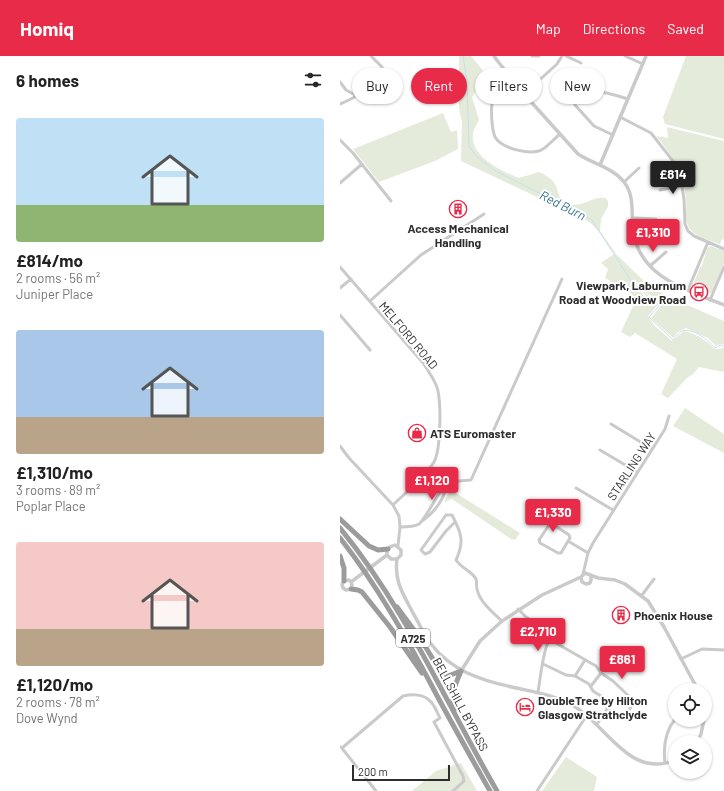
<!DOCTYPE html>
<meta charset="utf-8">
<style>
:root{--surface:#fff;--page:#f6f6f6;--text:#222;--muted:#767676;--accent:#e82b48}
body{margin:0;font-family:Barlow,sans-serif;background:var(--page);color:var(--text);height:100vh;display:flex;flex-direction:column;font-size:15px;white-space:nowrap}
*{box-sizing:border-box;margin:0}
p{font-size:13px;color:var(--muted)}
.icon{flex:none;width:22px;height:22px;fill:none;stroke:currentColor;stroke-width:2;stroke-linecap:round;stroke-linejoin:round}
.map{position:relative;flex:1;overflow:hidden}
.panel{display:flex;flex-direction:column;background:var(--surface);width:340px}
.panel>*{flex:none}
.banner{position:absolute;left:12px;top:12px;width:312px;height:36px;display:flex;gap:8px}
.controls{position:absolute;left:328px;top:627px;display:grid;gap:8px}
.controls a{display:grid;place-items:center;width:44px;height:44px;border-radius:50%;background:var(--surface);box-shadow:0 1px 3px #0004;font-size:20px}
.scale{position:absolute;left:12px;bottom:10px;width:98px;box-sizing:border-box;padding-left:4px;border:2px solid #2d2d2d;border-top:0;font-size:11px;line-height:14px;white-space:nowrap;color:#2d2d2d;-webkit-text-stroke:3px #fff;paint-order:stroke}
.price{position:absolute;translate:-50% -34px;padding:0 9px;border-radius:4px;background:var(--accent);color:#fff;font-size:13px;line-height:26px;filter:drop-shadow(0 1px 2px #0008)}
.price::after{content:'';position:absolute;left:50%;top:24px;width:12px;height:9px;margin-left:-6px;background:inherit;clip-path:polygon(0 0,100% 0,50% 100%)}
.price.on{background:#222;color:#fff}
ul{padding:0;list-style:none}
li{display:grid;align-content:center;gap:8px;height:212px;padding:0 16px}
li span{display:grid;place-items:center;height:124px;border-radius:4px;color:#555}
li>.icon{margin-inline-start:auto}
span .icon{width:72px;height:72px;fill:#fffc;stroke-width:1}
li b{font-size:17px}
h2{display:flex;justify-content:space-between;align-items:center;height:48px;padding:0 16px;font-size:17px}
.tag{padding:0 14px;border-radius:18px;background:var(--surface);box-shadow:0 1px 3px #0004;font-size:14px;line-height:36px}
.tag.on{background:var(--accent);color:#fff}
header{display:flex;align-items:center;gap:24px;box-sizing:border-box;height:56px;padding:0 20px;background:var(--accent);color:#fff}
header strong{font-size:19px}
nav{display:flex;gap:22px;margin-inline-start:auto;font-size:14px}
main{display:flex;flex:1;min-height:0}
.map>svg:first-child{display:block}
.green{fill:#e5ebda}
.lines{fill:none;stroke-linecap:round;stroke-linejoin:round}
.stream{stroke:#c6e0ec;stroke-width:1}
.minor{stroke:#cacaca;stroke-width:3}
.tertiary{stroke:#cacaca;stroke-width:3.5}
.trunk{stroke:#9c9c9c;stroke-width:5}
.labels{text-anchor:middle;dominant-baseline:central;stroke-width:4;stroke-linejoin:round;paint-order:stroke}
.shield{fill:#fff;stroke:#6c6c6c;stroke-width:1}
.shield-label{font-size:11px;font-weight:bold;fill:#2d2d2d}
.poi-label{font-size:12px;font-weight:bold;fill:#2d2d2d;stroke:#fff;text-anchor:start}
.street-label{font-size:12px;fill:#2d2d2d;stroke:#fff}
.water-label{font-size:13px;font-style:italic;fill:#3a7691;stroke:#fff}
</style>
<header>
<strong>Homiq</strong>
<nav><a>Map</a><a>Directions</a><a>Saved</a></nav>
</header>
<main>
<section class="panel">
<h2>6 homes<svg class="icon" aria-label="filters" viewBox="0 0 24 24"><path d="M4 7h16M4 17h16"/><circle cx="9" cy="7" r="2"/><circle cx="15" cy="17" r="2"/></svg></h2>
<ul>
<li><span style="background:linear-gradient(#bfe0f5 70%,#8fb573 0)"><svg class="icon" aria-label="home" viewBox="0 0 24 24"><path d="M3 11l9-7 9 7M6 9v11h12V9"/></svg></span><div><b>£814/mo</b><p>2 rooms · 56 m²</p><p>Juniper Place</p></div></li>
<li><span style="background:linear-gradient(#a9c7e8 70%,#b9a48a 0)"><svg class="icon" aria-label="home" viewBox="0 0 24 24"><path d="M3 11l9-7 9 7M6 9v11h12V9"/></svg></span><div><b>£1,310/mo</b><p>3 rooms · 89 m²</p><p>Poplar Place</p></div></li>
<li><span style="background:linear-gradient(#f6c9c9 70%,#b9a48a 0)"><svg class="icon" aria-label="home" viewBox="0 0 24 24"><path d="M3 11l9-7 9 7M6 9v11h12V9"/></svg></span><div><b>£1,120/mo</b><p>2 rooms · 78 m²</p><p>Dove Wynd</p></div></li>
</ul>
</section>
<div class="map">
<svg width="384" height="735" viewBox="0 0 384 735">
<rect width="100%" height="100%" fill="#fff"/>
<path class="green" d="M 119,0 L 131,0 L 146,18 L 148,25 L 137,34 L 132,41 L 139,64 C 137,68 133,74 133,78 C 130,101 162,115 179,122 L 199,116 C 204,118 209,121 213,125 C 219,132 217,145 228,148 C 242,152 253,140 265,142 L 268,145 L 268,151 L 261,163 L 260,175 L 276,198 L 308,229 L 331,242 L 384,265 L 384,289 L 380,288 L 376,290 L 368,282 L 346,272 L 338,276 L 333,282 L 311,262 L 320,251 L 314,241 L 306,237 L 297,226 L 293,227 L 293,230 L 296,229 L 304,240 L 311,242 L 318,249 L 308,260 L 315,270 L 332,285 L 344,275 C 357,278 365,284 375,293 L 384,292 L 384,316 L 359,311 L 353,318 L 347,322 L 328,342 L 321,338 L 337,303 L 295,277 L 290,281 L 281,276 L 294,248 L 291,237 L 265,222 L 268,213 L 261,207 L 274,198 C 260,177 254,164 229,156 L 121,105 L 122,66 L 119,52 Z
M 346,0 L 384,0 L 384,83 L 325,68 L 323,61 Z
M 103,57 L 111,76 L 117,74 L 118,93 L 95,105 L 39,126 L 13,93 Z
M 327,71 L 384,85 L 384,184 L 382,183 L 380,188 C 371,185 356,181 350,173 C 344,165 347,152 346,142 C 344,118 332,98 316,80 L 328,82 Z
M 371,190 L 384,195 L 384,207 L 372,236 L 368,239 L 352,232 L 360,211 L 362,210 L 367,192 Z
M 345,352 L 384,378 L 384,397 L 333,370 Z
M 111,434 L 180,477 L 175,484 L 171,483 L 112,443 L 105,446 L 105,443 Z
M 226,701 L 257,721 L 254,735 L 202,735 Z
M 121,707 L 137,735 L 72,735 L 96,715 Z"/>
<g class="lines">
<path class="stream" d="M 123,0 L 127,25 L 129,90 L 137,101 L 154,114 L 252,164 L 293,228 L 298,228 L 306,239 L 314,243 L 319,250 L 309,261 L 333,284 C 335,281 339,277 342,275 C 353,271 369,285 375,292 L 380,289 L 384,291"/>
<path class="minor" d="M 192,0 L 199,0
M 226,0 L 241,7
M 285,0 L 303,8
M 172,24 C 166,30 156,36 153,44 C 150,52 152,74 155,81 C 162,93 192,100 203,93 C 209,89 214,83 220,78
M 0,26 L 6,34 L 17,40
M 184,38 L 217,8 L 222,0
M 0,48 C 19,40 29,33 43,18 L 42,11 L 31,0
M 280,61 L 311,77 L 333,105 L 339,117 L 342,130 L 344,143 L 345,168 L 348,175 L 354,180 L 384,193
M 273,79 L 254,70 L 235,49 L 234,42 C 241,28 276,39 288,43
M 0,84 L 13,97 L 51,145
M 284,126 L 299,112
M 0,127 L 22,108
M 320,134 L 342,130
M 293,162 L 316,163
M 310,210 L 326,196
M 0,211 L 84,308 C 89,317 96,325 98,335 C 101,350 101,393 94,406 C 85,421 65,437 53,449
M 0,232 L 11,223
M 348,234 L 368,186
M 370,244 L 384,211
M 30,245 L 81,199 L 144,158
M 0,259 L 30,294
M 271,368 L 312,393
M 0,390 L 9,402 L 53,449 L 59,460 L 60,471 L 58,490
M 260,394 L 297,416
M 236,432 L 273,454
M 82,465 C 95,456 104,443 107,428
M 115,466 L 106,475 L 90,496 L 85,498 L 81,494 L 106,459 L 112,459 C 121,476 125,485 116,504 C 122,513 132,515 136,523 C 137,526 136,530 137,533 C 139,545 153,557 162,565
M 60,471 C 67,471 74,471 79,468 C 84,465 100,434 107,426 L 131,424 L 222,223
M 228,485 L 221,497 L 218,497 L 200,487 L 199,484 L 209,469 L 217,471 L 229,479 L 230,482 L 228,485 L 248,497
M 243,518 L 248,497 L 253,487 L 325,373 L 329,360
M 302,539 L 314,523
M 178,553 L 186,561 L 211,577
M 209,583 L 256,610 L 261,617 L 273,625 L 294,645 L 284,663 L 267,653
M 341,603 L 362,593 L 384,594
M 203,608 L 226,619 L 235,620 L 249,628 L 253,635 L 264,642 L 267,648 L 267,653 L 257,668
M 235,620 L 245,604
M 251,630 L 261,617
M 198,636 C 202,613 203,583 220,567
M 1,691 L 36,735
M 2,692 L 63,640 C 72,638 84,638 90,645 C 95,649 97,657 100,662 L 94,666 L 123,720 L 124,725 L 113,735
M 325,707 C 323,691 325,676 335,663
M 197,735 L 247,659"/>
<path class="tertiary" d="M 154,0 L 156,3 L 184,38 L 238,98 C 253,108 272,111 284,126 C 295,140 291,157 293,173 C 298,221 347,234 384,249
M 260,109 L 306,0
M 57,503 C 54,525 63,538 73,557 C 79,567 84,579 91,588 C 112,615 140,624 172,631 C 193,636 211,638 230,648 C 266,666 288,724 335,704
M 251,519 L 251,524 L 250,527 L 246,528 L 242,526 L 241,521 L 245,517 L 258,522 L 275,524 L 285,528 L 308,545 L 324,571 L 358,634
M 11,526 L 47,499 L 47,494 L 50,491 L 55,489 L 61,494 L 61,499 L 57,503 L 51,503 L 47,499
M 3,532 L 6,534 L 11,533 L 12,529 L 11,526
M 3,532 L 2,528 L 4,525 L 9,524 L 11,526
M 121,615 L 140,585 L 162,565 L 202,539 L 241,521
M 357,686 L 361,678 L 364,664"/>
<path class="trunk" d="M 0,463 L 29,490 L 38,494 L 48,493
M 0,472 C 65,551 106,647 157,735
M 0,482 C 37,529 66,581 94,634 C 112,668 131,701 150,735
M 0,500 L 4,512 L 4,525
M 11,533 L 18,534 L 22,536 L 50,571 L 82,617
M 57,551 L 82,585 L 100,615 L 108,620 L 121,615
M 115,653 C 109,640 116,627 121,615"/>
</g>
<defs>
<symbol id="building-ring" viewBox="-11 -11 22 22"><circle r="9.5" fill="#fff" stroke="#e82b48" stroke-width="1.5"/><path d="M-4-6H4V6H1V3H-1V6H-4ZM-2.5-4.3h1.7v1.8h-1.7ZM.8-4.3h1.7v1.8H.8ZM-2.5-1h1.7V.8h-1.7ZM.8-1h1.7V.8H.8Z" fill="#e82b48"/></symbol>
<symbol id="bus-ring" viewBox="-11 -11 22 22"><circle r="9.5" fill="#fff" stroke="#e82b48" stroke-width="1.5"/><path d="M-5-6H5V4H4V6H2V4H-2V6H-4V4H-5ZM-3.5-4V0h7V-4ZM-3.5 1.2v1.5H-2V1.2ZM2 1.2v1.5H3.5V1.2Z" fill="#e82b48"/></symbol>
<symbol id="shop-ring" viewBox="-11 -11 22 22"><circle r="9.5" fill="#fff" stroke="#e82b48" stroke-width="1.5"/><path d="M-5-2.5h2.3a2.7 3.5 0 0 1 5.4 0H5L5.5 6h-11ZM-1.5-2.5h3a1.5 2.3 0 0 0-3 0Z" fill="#e82b48"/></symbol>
<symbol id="hotel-ring" viewBox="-11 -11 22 22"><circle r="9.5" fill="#fff" stroke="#e82b48" stroke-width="1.5"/><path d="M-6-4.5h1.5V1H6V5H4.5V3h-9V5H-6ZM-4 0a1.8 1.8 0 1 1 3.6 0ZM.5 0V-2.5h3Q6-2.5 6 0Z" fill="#e82b48"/></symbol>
</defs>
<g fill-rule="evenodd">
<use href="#building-ring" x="108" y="143" width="20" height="20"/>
<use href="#bus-ring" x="349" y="226" width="20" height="20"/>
<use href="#shop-ring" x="67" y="367" width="20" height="20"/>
<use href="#building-ring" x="271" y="549" width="20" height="20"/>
<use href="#hotel-ring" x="175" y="641" width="20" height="20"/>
</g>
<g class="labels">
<rect class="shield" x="56" y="573" width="34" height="18" rx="3"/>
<g class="shield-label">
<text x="73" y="582">A725</text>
</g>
<g class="poi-label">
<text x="118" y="172" text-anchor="middle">Access Mechanical<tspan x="118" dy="14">Handling</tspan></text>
<text x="346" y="229" text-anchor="end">Viewpark, Laburnum<tspan x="346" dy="14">Road at Woodview Road</tspan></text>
<text x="90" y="377">ATS Euromaster</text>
<text x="294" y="559">Phoenix House</text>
<text x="198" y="644">DoubleTree by Hilton<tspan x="198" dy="14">Glasgow Strathclyde</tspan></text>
</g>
<g class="street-label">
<text transform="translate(69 279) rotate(50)">MELFORD ROAD</text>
<text transform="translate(291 410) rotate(-57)">STARLING WAY</text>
<text transform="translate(121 648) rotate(62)">BELLSHILL BYPASS</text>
</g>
<g class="water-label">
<text transform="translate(223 149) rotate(27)">Red Burn</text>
</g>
</g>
</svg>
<div class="controls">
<a><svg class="icon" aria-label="locate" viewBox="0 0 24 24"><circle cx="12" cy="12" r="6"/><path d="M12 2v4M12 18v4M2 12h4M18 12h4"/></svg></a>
<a><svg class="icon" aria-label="layers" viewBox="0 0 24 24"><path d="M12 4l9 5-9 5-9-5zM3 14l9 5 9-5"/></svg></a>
</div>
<div class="scale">200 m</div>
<b class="price on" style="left:333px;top:139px">£814</b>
<b class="price" style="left:313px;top:197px">£1,310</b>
<b class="price" style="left:92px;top:445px">£1,120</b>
<b class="price" style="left:213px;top:477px">£1,330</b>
<b class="price" style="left:198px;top:596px">£2,710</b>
<b class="price" style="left:282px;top:624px">£861</b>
<div class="banner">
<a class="tag">Buy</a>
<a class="tag on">Rent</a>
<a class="tag">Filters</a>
<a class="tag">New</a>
</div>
</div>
</main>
